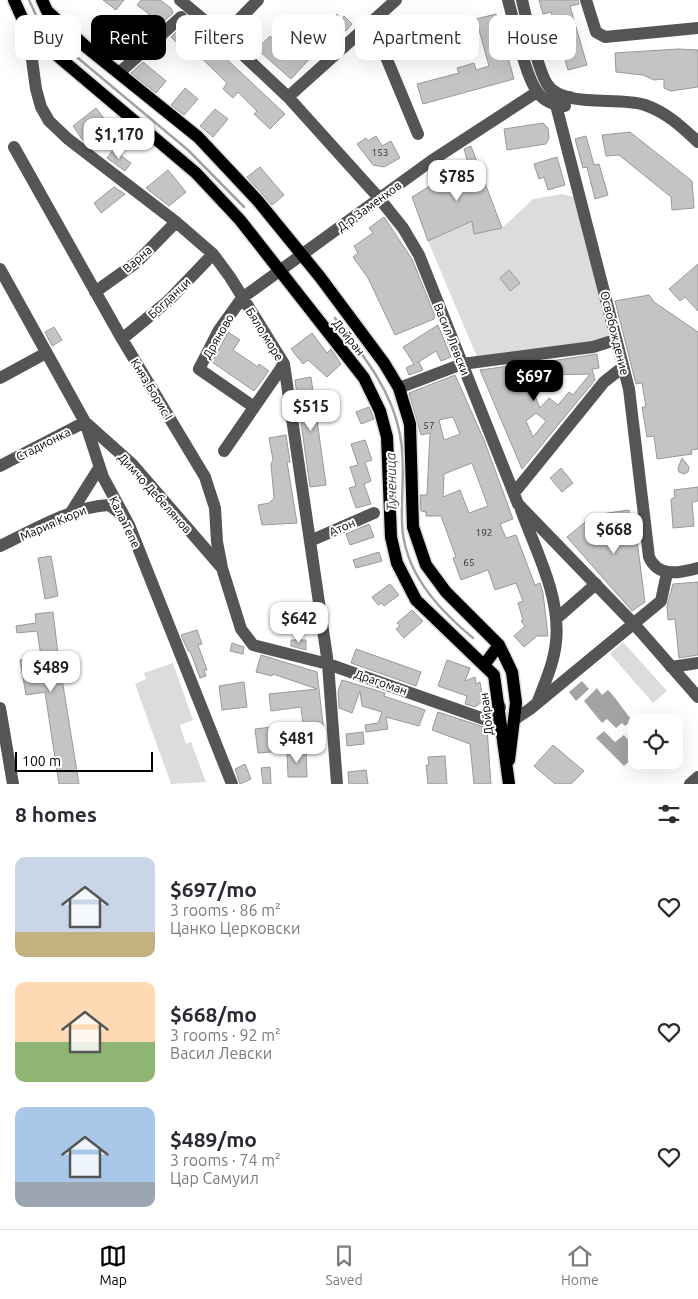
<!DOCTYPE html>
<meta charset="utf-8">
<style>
:root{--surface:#fff;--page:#f7f7f7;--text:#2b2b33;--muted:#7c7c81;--line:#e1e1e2;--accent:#000}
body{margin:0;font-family:Ubuntu,sans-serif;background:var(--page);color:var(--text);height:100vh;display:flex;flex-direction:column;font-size:19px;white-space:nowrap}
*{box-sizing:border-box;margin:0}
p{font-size:16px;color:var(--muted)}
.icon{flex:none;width:28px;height:28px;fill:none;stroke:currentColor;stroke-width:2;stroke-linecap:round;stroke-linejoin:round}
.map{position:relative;height:784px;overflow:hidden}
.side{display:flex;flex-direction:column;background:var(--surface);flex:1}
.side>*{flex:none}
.banner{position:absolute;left:15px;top:15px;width:669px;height:45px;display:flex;gap:10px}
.buttons{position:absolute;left:628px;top:714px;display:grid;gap:10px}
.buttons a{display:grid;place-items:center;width:55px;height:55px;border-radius:10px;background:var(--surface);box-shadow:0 5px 20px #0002;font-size:25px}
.scale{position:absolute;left:15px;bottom:12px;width:138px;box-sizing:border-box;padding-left:5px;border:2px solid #000;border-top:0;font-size:14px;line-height:18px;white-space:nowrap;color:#000;-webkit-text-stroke:4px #fff;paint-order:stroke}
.price{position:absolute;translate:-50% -42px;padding:0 11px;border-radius:10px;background:#fff;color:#222;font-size:16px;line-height:32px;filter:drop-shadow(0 1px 2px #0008)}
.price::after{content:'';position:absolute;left:50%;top:30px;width:15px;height:11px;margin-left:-8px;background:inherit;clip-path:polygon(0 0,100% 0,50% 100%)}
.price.current{background:var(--accent);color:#fff}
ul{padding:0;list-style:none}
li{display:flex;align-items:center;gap:15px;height:125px;padding:0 15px}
li span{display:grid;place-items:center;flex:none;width:140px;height:100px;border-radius:10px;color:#555}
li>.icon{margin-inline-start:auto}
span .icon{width:60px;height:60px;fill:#fffc;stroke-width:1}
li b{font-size:21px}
h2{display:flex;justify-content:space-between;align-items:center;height:60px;padding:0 15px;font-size:21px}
.pill{padding:0 18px;border-radius:10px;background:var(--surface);box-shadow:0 5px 20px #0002;font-size:18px;line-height:45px}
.pill.current{background:var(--accent);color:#fff}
.menu{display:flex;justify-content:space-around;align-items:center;height:70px;border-top:1px solid var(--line);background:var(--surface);font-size:14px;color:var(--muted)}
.menu a{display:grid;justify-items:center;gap:2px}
.menu .current{color:var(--accent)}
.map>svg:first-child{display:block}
.green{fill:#dcdcdc}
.water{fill:#a3a3a3}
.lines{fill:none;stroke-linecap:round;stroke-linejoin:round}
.stream{stroke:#a3a3a3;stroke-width:2.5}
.building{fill:#c4c4c4;stroke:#999;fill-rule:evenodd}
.major-casing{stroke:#dbdbdb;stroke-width:15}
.minor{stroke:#555;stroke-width:12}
.major{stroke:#000;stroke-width:12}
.labels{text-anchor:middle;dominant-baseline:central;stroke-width:4;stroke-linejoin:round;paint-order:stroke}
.number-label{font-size:10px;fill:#313131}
.street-label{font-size:12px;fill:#000;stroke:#fff}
.water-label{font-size:14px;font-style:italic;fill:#444;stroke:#fff}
</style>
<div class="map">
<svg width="698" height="784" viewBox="0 0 698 784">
<rect width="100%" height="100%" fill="#fff"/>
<path class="green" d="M 562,194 L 574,197 L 616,333 L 591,343 L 477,357 L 428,241 L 472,221 L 474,234 L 502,228 L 533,199 Z
M 623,642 L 667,691 L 653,703 L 610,654 Z
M 173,663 L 193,720 L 180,725 L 186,744 L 191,742 L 206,782 L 171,784 L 135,684 L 146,679 L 144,673 Z"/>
<path class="water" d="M 582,681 L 589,689 L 576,701 L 569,692 Z
M 597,688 L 602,695 L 608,690 C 618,700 623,710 632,720 L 625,726 L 622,723 L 616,728 L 607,719 L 602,723 L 584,701 Z
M 604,731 L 615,742 L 624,735 L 634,747 L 634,757 L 624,766 L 596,738 Z"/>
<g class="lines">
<path class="stream" d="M 29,0 L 42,28 L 188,150 L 244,207
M 335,318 C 361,353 390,387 399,430 C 406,460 401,492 402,522 C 403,571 437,608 473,638"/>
</g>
<path class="building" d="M 103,0 L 124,0 L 116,10 Z
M 141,0 L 160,0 L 171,8 L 173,13 L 150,34 L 148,32 L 141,37 L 135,29 L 149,14 L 137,5 Z
M 539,0 L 578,0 L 579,4 L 570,6 L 587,65 L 568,70 L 551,12 L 543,14 Z
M 337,14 L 342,19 L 344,16 L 352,24 L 346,31 L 332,20 Z
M 496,14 L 514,79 L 423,104 L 417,84 L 459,73 L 457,68 L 474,63 L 476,70 L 489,66 L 476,19 Z
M 187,22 L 285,114 L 270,129 L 254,114 L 257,111 L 238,92 L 233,98 L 223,89 L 227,83 L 179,36 L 177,38 L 178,44 L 171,37 Z
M 313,29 L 325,42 L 291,79 L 257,49 L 270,36 L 292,56 Z
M 678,49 L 698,50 L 698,87 L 671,91 L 664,88 L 664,79 L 654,80 L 643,75 L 616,72 L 615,53 Z
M 143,62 L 166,81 L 156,93 L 131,73 Z
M 185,88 L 198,99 L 184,115 L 171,105 Z
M 96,108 L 116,134 L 95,149 L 82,139 L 73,126 Z
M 215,109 L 228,119 L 213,137 L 200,126 Z
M 543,123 L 548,128 L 549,138 L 546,144 L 507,150 L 504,129 Z
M 630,132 L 692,181 L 694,208 L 672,210 L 671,197 L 619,155 L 606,156 L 602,135 Z
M 376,136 L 382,146 L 391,141 L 400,158 L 384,167 L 373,165 L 357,144 L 366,138 L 368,141 Z
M 586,136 L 594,165 L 599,164 L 608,195 L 595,199 L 587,167 L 583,168 L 575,139 Z
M 471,146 L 502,228 L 474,234 L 472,221 L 428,241 L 412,197 L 451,173 L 469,167 L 464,149 Z
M 113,150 L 131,163 L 125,171 L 107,158 Z
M 557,157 L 565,185 L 548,190 L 544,177 L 539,179 L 534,164 Z
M 260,167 L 284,195 L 272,205 L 247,177 Z
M 168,170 L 186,192 L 169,206 L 146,188 Z
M 114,187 L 125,194 L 101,213 L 94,203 Z
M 384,217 L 412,259 L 435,316 L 434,319 L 395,335 L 368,278 L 353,257 L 358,253 L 354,246 L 373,233 L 369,228 Z
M 698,264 L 698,311 L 685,297 L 680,301 L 669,289 Z
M 509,270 L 520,283 L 510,291 L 500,278 Z
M 649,295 L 654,302 L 698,332 L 698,449 L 691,450 L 692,454 L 657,459 L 654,436 L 647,437 L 642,407 L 646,407 L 642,383 L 636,384 L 615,301 Z
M 438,325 L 451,357 L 441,361 L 436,351 L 417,363 L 419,362 L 423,370 L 409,375 L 406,368 L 414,364 L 403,347 Z
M 54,327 L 62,340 L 52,346 L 45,332 Z
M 228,332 L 240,340 L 233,350 L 258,367 L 259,364 L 269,371 L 254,391 L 212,362 Z
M 312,333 L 327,353 L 331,349 L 341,364 L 327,377 L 308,360 L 303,364 L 291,349 Z
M 597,354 L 599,368 L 592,369 L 595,380 L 522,469 L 480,370 L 531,363 L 533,382 L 530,384 L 540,408 L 549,398 L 558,405 L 569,392 L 573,395 L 590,374 L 552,375 L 551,361 ZM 536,413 L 546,421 L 533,437 L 526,421 Z
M 455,375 L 484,440 L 513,519 L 500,524 L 506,538 L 516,535 L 535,585 L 540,583 L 543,593 L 548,636 L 537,636 L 524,647 L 514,636 L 525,626 L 521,621 L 523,620 L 518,603 L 523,601 L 516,583 L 495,590 L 488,570 L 461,580 L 453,558 L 456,557 L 441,516 L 426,516 L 426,512 L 421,511 L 420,495 L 427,495 L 430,433 L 421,435 L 409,393 ZM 453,417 L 460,434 L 444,440 L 439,420 ZM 472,463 L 488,506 L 469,513 L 460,490 L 443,497 L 444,474 Z
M 311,377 L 326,485 L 310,487 L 295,380 Z
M 369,407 L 374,419 L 361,424 L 356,412 Z
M 286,435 L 290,462 L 287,462 L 297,523 L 262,525 L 258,505 L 269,503 L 274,498 L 271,464 L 273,460 L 269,438 Z
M 365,440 L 372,460 L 365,462 L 371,481 L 364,484 L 371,504 L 356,508 L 349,488 L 356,486 L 350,467 L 358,465 L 351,444 Z
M 682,458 L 689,467 L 688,472 L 684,474 L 679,472 L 678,468 Z
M 561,468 L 573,483 L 562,492 L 550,478 Z
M 698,487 L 698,501 L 692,502 L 694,526 L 673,528 L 671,499 L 675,498 L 674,490 Z
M 629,510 L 631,533 L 636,533 L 645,602 L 632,611 L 567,537 L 590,518 L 604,534 L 601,514 Z
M 369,524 L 374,537 L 350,545 L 346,534 Z
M 379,552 L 382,561 L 356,568 L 353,560 Z
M 51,556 L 58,596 L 45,599 L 38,558 Z
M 698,582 L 698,655 L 679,658 L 675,619 L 668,620 L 667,606 L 673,584 Z
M 390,584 L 399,595 L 384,606 L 381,603 L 378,605 L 372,597 Z
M 412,610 L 423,621 L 404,638 L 396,629 L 400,626 L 397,623 Z
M 53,612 L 58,654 L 79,784 L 59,784 L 45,692 L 26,695 L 20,660 L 41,656 L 37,631 L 17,633 L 16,626 L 36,623 L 35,614 Z
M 197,630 L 202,644 L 198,645 L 207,670 L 204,670 L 206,676 L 200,678 L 190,651 L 188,651 L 181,635 Z
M 291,640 L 306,640 L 306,650 L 291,646 Z
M 232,643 L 244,647 L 243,654 L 230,651 Z
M 356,649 L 421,672 L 416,686 L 351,663 Z
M 261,655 L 317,672 L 325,740 L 305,742 L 301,707 L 271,711 L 269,694 L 317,689 L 273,674 L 272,676 L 256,672 Z
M 447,660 L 470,668 L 465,681 L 475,677 L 476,684 L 480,682 L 483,701 L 475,707 L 465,704 L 467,696 L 438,686 Z
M 342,680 L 385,693 L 384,696 L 425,710 L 419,726 L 386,717 L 388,729 L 366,732 L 365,725 L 378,723 L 382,712 L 362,706 L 360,691 L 352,713 L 339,708 L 338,691 Z
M 244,682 L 247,707 L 222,710 L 219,686 Z
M 438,712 L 487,728 L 491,784 L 474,784 L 470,744 L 432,730 Z
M 281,726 L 284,751 L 258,753 L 255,729 Z
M 363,732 L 364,744 L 347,746 L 346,734 Z
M 553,745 L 584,771 L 571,784 L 555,784 L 534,766 Z
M 306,750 L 307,777 L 288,777 L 287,751 Z
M 445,756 L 447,784 L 428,784 L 426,765 L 429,765 L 428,757 Z
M 245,764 L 251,779 L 240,784 L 235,769 Z
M 270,767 L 271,784 L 263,784 L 261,768 Z
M 366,770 L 368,784 L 349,784 L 348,772 Z"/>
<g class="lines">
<defs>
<path id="major" d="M 14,0 L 28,31 L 196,173 L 240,220 L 364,378 L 380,411 L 387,437 L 391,537 L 397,563 L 416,600 L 494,675 L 509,784
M 42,0 L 47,11 L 85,46 L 198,137 L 258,201 L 320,277 L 384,363 L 399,388 L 410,424 L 413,527 L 426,565 L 446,592 L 499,645 L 512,672 L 516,703 L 509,760
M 484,665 L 499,645"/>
</defs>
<use href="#major" class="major-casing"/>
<path class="minor" d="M 180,0 L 223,36 L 288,97 L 379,198 L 403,228 L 419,255 L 518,504 L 634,624 L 698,697
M 508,0 C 515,24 524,74 538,93 C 545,102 554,105 565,106
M 522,0 C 527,21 537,68 547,84 C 563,109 619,96 645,105 C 666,112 682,127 698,142
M 586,0 L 596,32 L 605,37 L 698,28
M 371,21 L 418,134
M 28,31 L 36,89 L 41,107 L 49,121 L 68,139 L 176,222 L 213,254 L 230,277 L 284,364 L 328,664 L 337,784
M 223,36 L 258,0
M 119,73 L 181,17
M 288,97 L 396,0
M 570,97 L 560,100 L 556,105 L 629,389 L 649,557 C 658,578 680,573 698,568
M 14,147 L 122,339 L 205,477 L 215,508 L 217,542 L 222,568 L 241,629 L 253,645 L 328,664 L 484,719 L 495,718 L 500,707
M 0,269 L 85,422 L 103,477 L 129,525 L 232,784
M 95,292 L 137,262 L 176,222
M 122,339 L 168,301 L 213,254
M 0,378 L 46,353
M 399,388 L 462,364 L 593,347 L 615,340
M 254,407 L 199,369 L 219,330 L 242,298 L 431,161 L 537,92
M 224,451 L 284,364
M 0,466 L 85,422 L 132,464 L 222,568
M 514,493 L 604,382 L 623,367
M 521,510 C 536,551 561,597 556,642 C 554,663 545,682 538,701
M 70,514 L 99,468
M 310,541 L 374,513
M 0,546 C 34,530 71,507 109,505 L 121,514
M 556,619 L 596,584
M 671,667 L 698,663
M 0,708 L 13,784
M 515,719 L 530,709 L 661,601 L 667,573
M 690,784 L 698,777"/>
<use href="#major" class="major"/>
</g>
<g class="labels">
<g class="number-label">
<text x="380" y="152">153</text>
<text x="429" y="425">57</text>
<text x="484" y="532">192</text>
<text x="469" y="562">65</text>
</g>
<g class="street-label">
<text transform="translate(369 206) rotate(-36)">Д-р Заменхов</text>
<text transform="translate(137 259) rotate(-41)">Варна</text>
<text transform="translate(169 298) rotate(-43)">Богданци</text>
<text transform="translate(615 333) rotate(76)">Освобождение</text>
<text transform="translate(265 334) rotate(58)">Бяло море</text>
<text transform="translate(218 336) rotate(-60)">Дряново</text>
<text transform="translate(349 337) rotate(51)">Дойран</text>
<text transform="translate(452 339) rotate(68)">Васил Левски</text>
<text transform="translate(152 389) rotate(59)">Княз Борис I</text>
<text transform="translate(43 444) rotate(-27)">Стадионка</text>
<text transform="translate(155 493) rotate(48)">Димчо Дебелянов</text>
<text transform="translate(125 522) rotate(64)">Кала Тепе</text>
<text transform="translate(53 523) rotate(-23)">Мария Кюри</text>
<text transform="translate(342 527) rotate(-24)">Атон</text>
<text transform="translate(381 682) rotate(19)">Драгоман</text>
<text transform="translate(486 714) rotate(-97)">Дойран</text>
</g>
<g class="water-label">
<text transform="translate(391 482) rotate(-91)">Тученица</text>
</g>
</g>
</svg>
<div class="buttons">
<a><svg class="icon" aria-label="locate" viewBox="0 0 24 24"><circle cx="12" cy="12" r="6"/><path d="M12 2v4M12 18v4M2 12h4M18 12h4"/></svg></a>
</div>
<div class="scale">100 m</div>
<b class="price" style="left:119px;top:160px">$1,170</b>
<b class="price" style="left:457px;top:202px">$785</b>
<b class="price current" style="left:534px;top:402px">$697</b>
<b class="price" style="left:311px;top:432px">$515</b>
<b class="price" style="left:614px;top:555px">$668</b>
<b class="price" style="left:299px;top:644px">$642</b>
<b class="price" style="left:51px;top:693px">$489</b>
<b class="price" style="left:297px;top:764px">$481</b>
<div class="banner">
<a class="pill">Buy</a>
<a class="pill current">Rent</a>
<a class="pill">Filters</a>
<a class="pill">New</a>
<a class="pill">Apartment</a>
<a class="pill">House</a>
</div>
</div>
<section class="side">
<h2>8 homes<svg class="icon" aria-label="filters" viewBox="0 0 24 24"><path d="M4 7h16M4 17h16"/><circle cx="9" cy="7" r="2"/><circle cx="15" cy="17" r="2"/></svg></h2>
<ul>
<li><span style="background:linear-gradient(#c9d6e8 75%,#c2b280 0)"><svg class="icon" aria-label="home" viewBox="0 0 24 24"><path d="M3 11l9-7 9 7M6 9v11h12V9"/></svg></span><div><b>$697/mo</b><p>3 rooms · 86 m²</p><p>Цанко Церковски</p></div><svg class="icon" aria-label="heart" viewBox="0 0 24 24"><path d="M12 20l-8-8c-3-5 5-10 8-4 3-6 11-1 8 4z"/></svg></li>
<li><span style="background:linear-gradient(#ffd9b3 60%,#8fb573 0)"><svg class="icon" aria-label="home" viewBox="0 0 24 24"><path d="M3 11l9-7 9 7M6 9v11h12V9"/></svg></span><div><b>$668/mo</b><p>3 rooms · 92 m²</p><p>Васил Левски</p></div><svg class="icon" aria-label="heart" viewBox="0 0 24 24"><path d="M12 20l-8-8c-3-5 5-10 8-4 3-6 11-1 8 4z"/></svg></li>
<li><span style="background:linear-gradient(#a9c7e8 75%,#9aa5b1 0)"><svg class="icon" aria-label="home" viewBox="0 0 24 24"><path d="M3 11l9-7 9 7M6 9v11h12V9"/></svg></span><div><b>$489/mo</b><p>3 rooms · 74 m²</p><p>Цар Самуил</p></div><svg class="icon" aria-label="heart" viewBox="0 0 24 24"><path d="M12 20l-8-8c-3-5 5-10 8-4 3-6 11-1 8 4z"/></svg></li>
</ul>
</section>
<nav class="menu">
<a class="current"><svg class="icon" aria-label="map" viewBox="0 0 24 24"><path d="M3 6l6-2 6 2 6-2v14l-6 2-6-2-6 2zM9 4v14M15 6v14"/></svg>Map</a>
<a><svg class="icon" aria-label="saved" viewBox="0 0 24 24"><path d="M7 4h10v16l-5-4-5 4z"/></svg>Saved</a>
<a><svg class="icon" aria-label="home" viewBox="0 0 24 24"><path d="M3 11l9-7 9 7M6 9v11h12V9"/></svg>Home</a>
</nav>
